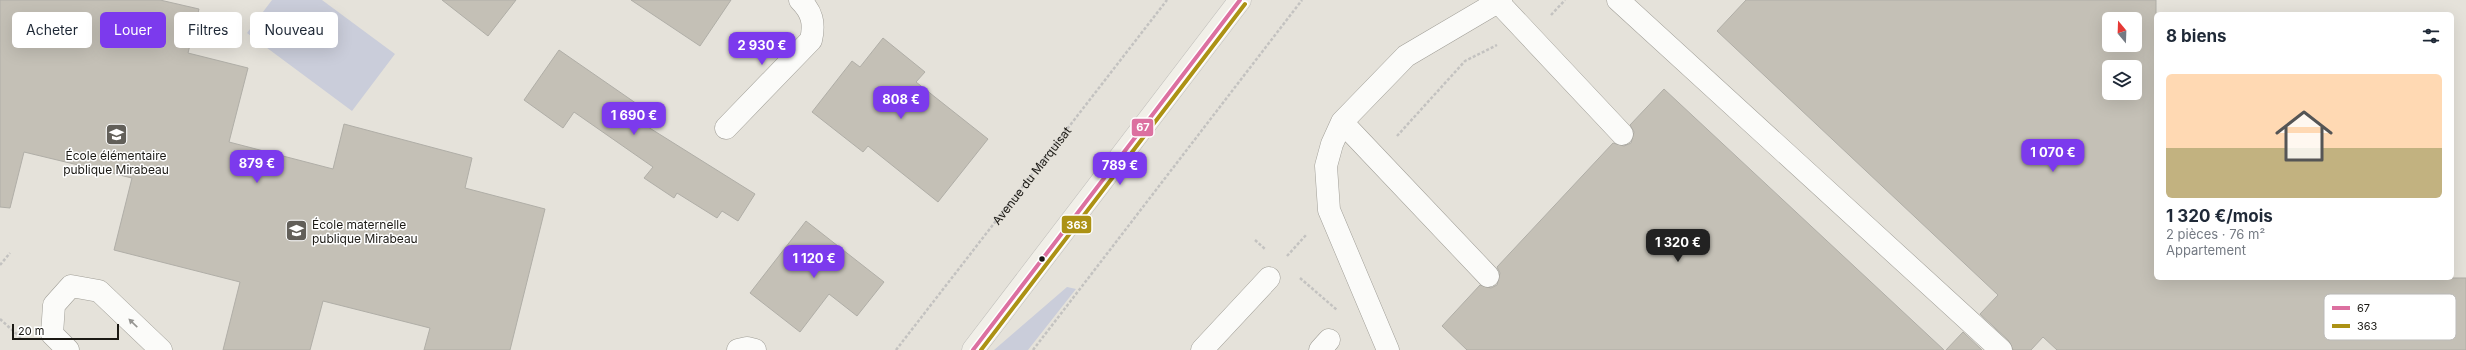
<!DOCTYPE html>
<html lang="fr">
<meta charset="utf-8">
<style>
:root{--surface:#fff;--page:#f6f6f7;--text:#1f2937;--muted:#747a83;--accent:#7c3aed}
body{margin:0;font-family:Inter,sans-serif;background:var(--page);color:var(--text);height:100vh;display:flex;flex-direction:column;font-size:15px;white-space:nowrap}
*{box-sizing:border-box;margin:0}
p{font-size:13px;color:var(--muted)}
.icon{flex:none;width:22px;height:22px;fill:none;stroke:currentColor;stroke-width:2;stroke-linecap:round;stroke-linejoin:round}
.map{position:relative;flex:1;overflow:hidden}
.panel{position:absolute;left:2154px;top:12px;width:300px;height:268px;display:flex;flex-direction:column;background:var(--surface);border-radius:6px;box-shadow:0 4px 16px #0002}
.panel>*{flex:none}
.top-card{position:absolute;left:12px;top:12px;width:380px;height:36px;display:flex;gap:8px}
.needle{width:26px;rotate:341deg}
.fabs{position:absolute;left:2102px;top:12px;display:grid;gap:8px}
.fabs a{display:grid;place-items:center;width:40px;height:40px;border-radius:6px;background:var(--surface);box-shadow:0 4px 16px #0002;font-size:20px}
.scale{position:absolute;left:12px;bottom:10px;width:107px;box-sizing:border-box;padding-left:4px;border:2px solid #1b1914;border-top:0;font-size:11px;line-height:14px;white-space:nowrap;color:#1b1914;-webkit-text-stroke:3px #fff;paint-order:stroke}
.price{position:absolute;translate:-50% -34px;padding:0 9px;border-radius:8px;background:var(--accent);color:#fff;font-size:13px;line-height:26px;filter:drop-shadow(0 1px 2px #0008)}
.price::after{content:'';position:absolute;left:50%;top:24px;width:12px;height:9px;margin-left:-6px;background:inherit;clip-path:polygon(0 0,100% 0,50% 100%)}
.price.on{background:#222;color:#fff}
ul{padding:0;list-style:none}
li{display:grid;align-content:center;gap:8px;height:212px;padding:0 12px}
li span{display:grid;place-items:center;height:124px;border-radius:6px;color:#555}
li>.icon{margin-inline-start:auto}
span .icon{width:72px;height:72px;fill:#fffc;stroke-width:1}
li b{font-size:17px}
h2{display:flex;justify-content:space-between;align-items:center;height:48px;padding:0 12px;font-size:17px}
.tag{padding:0 14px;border-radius:6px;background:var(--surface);box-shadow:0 4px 16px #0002;font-size:14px;line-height:36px}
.tag.on{background:var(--accent);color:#fff}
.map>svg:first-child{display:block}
.green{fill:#cacdda}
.building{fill:#c4c0b6;stroke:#b0aea7;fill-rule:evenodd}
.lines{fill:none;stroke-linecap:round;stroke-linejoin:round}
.minor-casing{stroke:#a09e97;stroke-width:23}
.major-casing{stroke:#bfbeba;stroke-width:23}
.path{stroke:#c3c2c0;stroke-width:2.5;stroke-dasharray:3 2;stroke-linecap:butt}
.minor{stroke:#fbfbf9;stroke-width:22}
.major{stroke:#f1efe8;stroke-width:22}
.bus-1-casing{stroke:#fff;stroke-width:7}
.bus-2-casing{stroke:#fff;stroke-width:7}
.bus-1{stroke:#dc70a0;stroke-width:4}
.bus-2{stroke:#ac9215;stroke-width:4}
.oneway{fill:#969592}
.bus-dot{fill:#1b1914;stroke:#fff;stroke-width:1.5}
.labels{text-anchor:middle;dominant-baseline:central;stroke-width:3;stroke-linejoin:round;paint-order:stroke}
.poi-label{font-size:12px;fill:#1b1914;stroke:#fff}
.street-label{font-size:12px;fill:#1b1914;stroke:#fff}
.key{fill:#fff;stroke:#bbbab8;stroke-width:1}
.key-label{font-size:11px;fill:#1b1914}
.line-badge{stroke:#fff;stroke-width:1.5}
.badge-label{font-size:11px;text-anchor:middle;font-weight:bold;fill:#fff}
</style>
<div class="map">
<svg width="2466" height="350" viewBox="0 0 2466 350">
<rect width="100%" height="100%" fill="#e5e2da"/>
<path class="green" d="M 272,0 L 322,0 L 395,54 L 352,111 L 247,33 Z
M 1067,287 L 1076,289 L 1028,350 L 994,350 Z"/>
<path class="building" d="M 0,0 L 160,0 L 199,9 L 188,53 L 248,68 L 229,142 L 333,169 L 344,124 L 472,158 L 465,188 L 545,209 L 510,350 L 424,350 L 430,328 L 323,301 L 310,350 L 223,350 L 240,282 L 114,250 L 132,178 L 24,152 L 10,208 L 0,207 Z
M 442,0 L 516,0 L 488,36 Z
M 631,0 L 731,0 L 700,46 Z
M 1746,0 L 2156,0 L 2156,278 L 2466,278 L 2466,350 L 2057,350 L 2043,337 L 2031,350 L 2013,350 L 2009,341 L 1980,314 L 1998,295 L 1717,31 ZM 2109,19 L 2135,19 L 2135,45 L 2109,45 ZM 2109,67 L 2135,67 L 2135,93 L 2109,93 Z
M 883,38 L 925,72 L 916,82 L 988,139 L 938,202 L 868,146 L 863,152 L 812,112 L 852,61 L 860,67 Z
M 559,50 L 640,106 L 632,117 L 755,194 L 738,221 L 722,211 L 717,218 L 677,193 L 674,198 L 644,178 L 653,167 L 574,112 L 563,128 L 524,100 Z
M 1664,89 L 1944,350 L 1467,350 L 1442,326 L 1480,285 L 1491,288 L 1497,285 L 1500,273 L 1497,267 L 1613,143 L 1624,146 L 1631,143 L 1634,132 L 1630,125 Z
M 806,221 L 884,282 L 857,316 L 829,294 L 800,332 L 750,293 Z
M 1963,332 L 1982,350 L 1946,350 Z"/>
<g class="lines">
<defs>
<path id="minor" d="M 1618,0 L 2001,350
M 1498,2 L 1622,134
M 1342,122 L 1488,276
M 726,128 L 811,40 C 815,23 812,12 800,0
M 68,350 L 52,334 L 54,305 L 71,286 L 99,291 L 161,350
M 738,350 L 747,348 L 755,350
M 1202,350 L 1269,278
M 1320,350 L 1329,340
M 1388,350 L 1329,210 L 1326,166 L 1332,144 L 1342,122 L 1406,56 L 1501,0"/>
<path id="major" d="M 973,350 L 1240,0"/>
</defs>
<use href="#minor" class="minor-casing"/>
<use href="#major" class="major-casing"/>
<g class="path">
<path d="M 1551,15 L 1565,0"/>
<path d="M 1397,136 L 1465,61 L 1497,45"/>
<path d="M 1255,240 L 1265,249"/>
<path d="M 1287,256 L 1307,234"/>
<path d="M 0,265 L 10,253"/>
<path d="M 1300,278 L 1337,310"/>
<path d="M 0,319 L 21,338"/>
<path id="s1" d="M 896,350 L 1167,0"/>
<path d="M 1033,350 L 1302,0"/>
</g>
<use href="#minor" class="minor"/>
<use href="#major" class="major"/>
<defs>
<path id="bus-1" d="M 973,350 L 1240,0"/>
<path id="bus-2" d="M 981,350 L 1245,4"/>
</defs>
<use href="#bus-1" class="bus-1-casing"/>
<use href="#bus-2" class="bus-2-casing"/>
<use href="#bus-1" class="bus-1"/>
<use href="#bus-2" class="bus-2"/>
</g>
<defs><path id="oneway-solid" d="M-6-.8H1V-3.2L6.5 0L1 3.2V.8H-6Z"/></defs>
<use class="oneway" href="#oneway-solid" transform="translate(133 323) rotate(-136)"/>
<defs>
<symbol id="school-square" viewBox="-11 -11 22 22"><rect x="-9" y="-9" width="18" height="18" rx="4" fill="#625f59" stroke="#fff"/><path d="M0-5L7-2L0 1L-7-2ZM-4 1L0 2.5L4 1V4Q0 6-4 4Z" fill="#fff"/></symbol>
</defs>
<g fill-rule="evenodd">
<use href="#school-square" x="104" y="122" width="25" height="25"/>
<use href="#school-square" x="284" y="218" width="25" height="25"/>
</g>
<circle class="bus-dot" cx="1042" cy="259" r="3.5"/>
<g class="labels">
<g class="poi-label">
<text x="116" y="155">École élémentaire<tspan x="116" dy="14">publique Mirabeau</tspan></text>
<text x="312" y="224" text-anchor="start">École maternelle<tspan x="312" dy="14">publique Mirabeau</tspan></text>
</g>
<g class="street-label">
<text stroke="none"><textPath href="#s1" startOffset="221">Avenue du Marquisat</textPath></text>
</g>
</g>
<rect x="2324" y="294" width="132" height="46" rx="6" class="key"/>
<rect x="2332" y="306" width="18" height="4" fill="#dc70a0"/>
<rect x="2332" y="324" width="18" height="4" fill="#ac9215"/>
<g class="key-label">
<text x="2357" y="312">67</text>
<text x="2357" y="330">363</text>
</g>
<g class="line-badge">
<rect x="1131" y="118" width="23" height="19" rx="4" fill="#dc70a0"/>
<rect x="1061" y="215" width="31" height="19" rx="4" fill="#ac9215"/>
</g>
<g class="badge-label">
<text x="1143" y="131">67</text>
<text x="1077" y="229">363</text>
</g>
</svg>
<div class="fabs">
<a><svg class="needle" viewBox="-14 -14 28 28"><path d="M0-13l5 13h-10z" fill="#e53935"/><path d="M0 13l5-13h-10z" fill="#747a83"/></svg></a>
<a><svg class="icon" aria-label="layers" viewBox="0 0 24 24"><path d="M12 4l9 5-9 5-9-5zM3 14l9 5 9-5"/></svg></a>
</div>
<div class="scale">20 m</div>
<b class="price" style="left:762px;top:66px">2 930 €</b>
<b class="price" style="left:901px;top:120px">808 €</b>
<b class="price" style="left:634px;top:136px">1 690 €</b>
<b class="price" style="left:2053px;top:173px">1 070 €</b>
<b class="price" style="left:257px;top:184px">879 €</b>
<b class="price" style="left:1120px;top:186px">789 €</b>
<b class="price on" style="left:1678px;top:263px">1 320 €</b>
<b class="price" style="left:814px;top:279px">1 120 €</b>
<div class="top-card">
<a class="tag">Acheter</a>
<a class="tag on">Louer</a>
<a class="tag">Filtres</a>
<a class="tag">Nouveau</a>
</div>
<section class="panel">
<h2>8 biens<svg class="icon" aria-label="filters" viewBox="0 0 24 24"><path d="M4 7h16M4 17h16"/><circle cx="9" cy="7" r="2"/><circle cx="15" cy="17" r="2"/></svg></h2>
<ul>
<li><span style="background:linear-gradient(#ffd9b3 60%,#c2b280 0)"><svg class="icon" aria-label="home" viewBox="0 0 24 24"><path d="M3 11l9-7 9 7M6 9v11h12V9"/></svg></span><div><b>1 320 €/mois</b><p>2 pièces · 76 m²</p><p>Appartement</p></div></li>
</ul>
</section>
</div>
